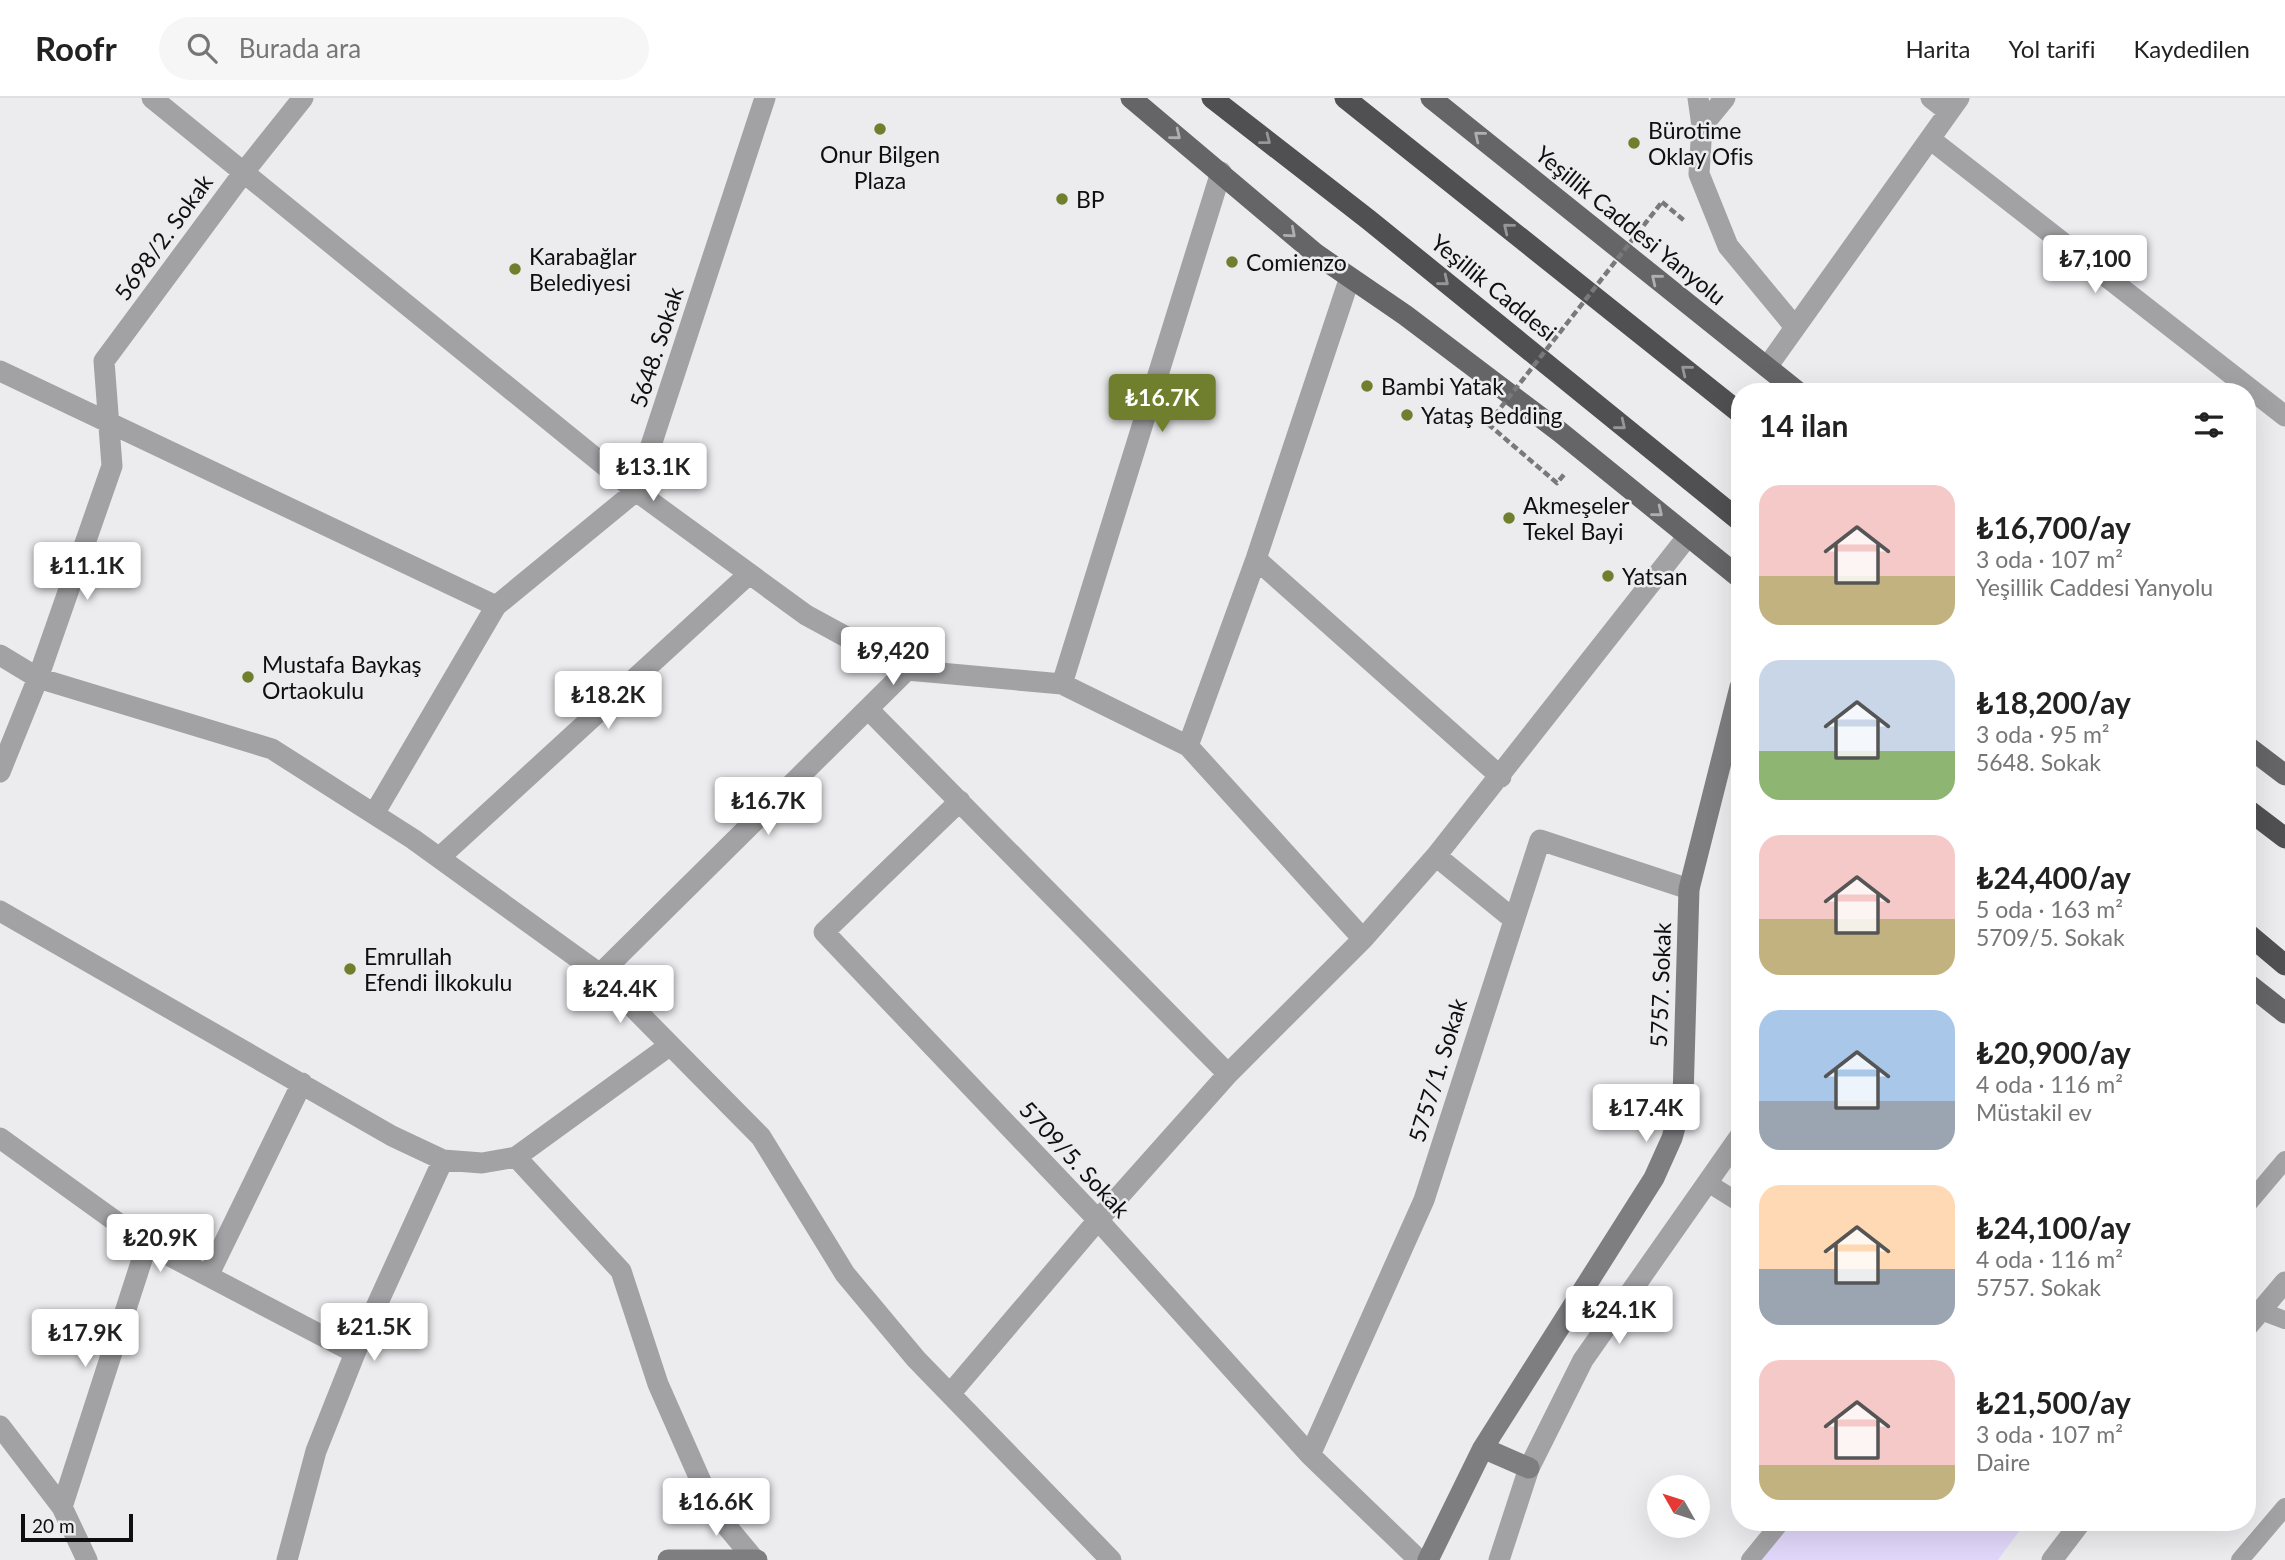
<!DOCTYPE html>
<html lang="tr">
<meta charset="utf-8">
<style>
:root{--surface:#fff;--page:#f6f6f6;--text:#222;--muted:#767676;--line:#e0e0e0;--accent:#707f2d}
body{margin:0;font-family:Lato,sans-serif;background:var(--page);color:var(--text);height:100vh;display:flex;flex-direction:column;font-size:26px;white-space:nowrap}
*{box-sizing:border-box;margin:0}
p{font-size:23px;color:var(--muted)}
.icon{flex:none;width:38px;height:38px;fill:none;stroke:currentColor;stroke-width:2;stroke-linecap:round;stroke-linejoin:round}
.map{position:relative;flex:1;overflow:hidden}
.drawer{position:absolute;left:1731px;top:285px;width:525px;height:1148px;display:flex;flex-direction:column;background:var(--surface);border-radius:28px;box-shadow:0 7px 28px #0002}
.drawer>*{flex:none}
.needle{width:46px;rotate:309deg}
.controls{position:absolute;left:1647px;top:1377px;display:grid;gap:14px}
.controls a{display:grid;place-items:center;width:63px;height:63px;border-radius:50%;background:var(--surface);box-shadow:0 7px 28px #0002;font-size:35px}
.scale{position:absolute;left:21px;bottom:18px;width:112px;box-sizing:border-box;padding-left:7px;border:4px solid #100f10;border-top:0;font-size:19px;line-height:24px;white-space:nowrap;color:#100f10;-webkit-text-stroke:5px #ecebee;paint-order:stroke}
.price{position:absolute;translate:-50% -60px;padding:0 16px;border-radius:7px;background:#fff;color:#222;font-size:23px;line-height:46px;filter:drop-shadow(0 2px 4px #0008)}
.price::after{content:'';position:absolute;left:50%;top:42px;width:21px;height:16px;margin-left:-10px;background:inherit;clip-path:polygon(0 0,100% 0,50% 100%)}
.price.selected{background:var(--accent);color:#fff}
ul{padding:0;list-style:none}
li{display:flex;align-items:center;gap:21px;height:175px;padding:0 28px}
li span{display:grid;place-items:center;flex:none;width:196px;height:140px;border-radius:21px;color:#555}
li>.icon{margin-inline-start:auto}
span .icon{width:84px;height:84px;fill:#fffc;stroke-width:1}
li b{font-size:30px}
h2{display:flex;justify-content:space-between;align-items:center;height:84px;padding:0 28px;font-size:30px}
header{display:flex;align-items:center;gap:42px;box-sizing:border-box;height:98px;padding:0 35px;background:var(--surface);border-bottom:2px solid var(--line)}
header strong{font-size:33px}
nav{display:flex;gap:38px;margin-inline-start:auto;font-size:24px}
.search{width:490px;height:63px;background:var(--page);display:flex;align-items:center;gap:18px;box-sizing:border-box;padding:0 24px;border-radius:38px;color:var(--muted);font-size:26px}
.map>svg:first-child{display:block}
.green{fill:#e1d7fa}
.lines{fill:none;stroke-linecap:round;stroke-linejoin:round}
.path{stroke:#79787a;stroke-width:4.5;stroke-dasharray:7 3.5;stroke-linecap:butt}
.lane{stroke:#a2a1a3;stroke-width:18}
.street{stroke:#a2a1a3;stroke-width:21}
.secondary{stroke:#7e7d80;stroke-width:21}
.primary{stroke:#656467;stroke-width:21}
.highway{stroke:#504f52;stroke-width:21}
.path-bridge{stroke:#79787a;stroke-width:4.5;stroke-dasharray:7 3.5;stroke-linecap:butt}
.oneway{stroke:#afaeb1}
.oneway2{stroke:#969598}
.poi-dot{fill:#707f2d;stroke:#ecebee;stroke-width:2.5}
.labels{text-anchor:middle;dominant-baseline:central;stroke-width:5;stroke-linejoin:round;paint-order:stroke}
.poi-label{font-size:23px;fill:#100f10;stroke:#ecebee;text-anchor:start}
.street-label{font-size:23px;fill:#100f10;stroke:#ecebee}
</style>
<header>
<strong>Roofr</strong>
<div class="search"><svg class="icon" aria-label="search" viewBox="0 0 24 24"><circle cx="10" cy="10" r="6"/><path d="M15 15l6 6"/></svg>Burada ara</div>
<nav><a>Harita</a><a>Yol tarifi</a><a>Kaydedilen</a></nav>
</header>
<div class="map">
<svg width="2285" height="1462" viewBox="0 0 2285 1462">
<rect width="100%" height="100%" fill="#ecebee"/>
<path class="green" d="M 1777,1425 L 2025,1425 L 1998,1462 L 1748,1462 Z"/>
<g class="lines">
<path class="path" d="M 1662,104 L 1686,124
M 1488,326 L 1557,385 L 1566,374"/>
<path class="lane" d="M 1708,1085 L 1740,1105
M 2247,1107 L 2285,1062
M 2261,1213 L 2285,1222
M 1750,1462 L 1781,1424
M 2240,1462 L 2285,1409"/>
<path class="street" d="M 152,0 L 636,393 L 806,517 L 907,572 L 1062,586 L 1188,648 L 1256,461 L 1349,182
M 1698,0 L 1702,28 L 1699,76 L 1728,148 L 1795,229
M 1931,0 L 1949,14
M 1702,28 L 1725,0
M 1930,41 L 2285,318
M 1767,269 L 1959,0
M 0,273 L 496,508
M 1256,461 L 1501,679
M 0,557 L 38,580 L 272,651 L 413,741 L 600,876 L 761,1039 L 845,1176 L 916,1261 L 1111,1462
M 1062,586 L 1221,74
M 868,611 L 1228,976
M 1188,648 L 1363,841
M 0,674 L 38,580 L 112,368 L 104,263 L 244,74 L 303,0
M 960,703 L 824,834 L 1098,1122 L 1310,1357 L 1419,1462
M 374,716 L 496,508 L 636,393 L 765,0
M 1436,758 L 1512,820
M 440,759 L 749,476
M 0,813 L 392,1038 L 443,1062 L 482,1065 L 516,1059 L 669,948
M 600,876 L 907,572
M 0,1040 L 147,1146 L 355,1255
M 516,1059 L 621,1173 L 658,1286 L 714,1413 L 754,1461
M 208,1178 L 302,985
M 2247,1229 L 2285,1184
M 950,1296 L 1098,1122 L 1228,976 L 1363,841 L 1436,758 L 1688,438
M 0,1328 L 62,1409 L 87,1462
M 1310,1357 L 1424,1102 L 1540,742 L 1689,791
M 62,1409 L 147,1146
M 287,1462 L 316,1353 L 355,1255 L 443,1062
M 1499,1462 L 1529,1370 L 1583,1262 L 1740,1038
M 2052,1462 L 2081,1424"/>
<path class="secondary" d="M 1483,1350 L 1529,1370
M 668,1462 L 757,1462
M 1428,1462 L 1483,1350 L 1654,1080 L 1672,1040 L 1683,1000 L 1689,791 L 1740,589"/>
<path class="primary" d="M 1131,0 L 1316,156 L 1405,217 L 1560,334 L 1740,480
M 1431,0 L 1798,294
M 2247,648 L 2285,677
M 2247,885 L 2285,915"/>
<path class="highway" d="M 1212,0 L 1369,122 L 1740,423
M 1345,0 L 1740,315
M 2247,711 L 2285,740
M 2247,835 L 2285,867"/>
<path class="path-bridge" d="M 1488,326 L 1662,104"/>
</g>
<defs><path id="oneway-chevron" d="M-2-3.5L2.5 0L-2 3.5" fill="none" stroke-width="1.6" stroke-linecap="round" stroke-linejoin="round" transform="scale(1.75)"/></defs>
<g class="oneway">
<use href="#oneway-chevron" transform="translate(1176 37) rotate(39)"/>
<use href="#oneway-chevron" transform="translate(1479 38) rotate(-141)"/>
<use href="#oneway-chevron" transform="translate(1291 135) rotate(41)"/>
<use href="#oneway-chevron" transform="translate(1656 181) rotate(-141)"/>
<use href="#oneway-chevron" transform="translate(1658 414) rotate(39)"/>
</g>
<g class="oneway2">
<use href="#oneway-chevron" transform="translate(1266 42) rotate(38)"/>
<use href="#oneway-chevron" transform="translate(1508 130) rotate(-141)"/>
<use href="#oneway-chevron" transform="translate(1444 183) rotate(39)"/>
<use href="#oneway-chevron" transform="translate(1686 272) rotate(-141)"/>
<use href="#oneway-chevron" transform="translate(1621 327) rotate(39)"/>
</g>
<g class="poi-dot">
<circle cx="880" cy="31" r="7"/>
<circle cx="1634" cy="45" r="7"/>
<circle cx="1062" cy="101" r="7"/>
<circle cx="1232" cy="164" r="7"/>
<circle cx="515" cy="171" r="7"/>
<circle cx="1367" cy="288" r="7"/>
<circle cx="1407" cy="317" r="7"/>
<circle cx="1509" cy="420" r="7"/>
<circle cx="1608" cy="478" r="7"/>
<circle cx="248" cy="579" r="7"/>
<circle cx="350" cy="871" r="7"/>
</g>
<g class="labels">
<g class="poi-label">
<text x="1648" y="32">Bürotime<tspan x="1648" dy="26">Oklay Ofis</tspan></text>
<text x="880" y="56" text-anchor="middle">Onur Bilgen<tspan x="880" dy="26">Plaza</tspan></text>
<text x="1076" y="101">BP</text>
<text x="529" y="158">Karabağlar<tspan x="529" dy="26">Belediyesi</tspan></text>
<text x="1246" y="164">Comienzo</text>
<text x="1381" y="288">Bambi Yatak</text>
<text x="1421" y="317">Yataş Bedding</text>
<text x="1523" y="407">Akmeşeler<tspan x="1523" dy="26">Tekel Bayi</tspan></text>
<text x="1622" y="478">Yatsan</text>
<text x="262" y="566">Mustafa Baykaş<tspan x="262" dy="26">Ortaokulu</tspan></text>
<text x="364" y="858">Emrullah<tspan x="364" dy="26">Efendi İlkokulu</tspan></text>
</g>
<g class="street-label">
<text transform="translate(1631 127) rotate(39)">Yeşillik Caddesi Yanyolu</text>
<text transform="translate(163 139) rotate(-54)">5698/2. Sokak</text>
<text transform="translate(1494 189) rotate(39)">Yeşillik Caddesi</text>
<text transform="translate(656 249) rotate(-72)">5648. Sokak</text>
<text transform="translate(1660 887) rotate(-88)">5757. Sokak</text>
<text transform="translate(1437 972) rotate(-73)">5757/1. Sokak</text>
<text transform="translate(1075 1061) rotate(47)">5709/5. Sokak</text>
</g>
</g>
</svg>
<div class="controls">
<a><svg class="needle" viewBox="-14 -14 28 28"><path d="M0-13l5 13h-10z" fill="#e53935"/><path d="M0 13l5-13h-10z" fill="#767676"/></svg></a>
</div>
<div class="scale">20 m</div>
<b class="price" style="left:2095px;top:197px">₺7,100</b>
<b class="price selected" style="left:1162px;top:336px">₺16.7K</b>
<b class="price" style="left:653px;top:405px">₺13.1K</b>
<b class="price" style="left:87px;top:504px">₺11.1K</b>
<b class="price" style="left:893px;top:589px">₺9,420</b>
<b class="price" style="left:608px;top:633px">₺18.2K</b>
<b class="price" style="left:768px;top:739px">₺16.7K</b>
<b class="price" style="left:620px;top:927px">₺24.4K</b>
<b class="price" style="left:1646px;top:1046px">₺17.4K</b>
<b class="price" style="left:160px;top:1176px">₺20.9K</b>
<b class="price" style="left:1619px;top:1248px">₺24.1K</b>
<b class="price" style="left:374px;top:1265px">₺21.5K</b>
<b class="price" style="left:85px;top:1271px">₺17.9K</b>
<b class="price" style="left:716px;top:1440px">₺16.6K</b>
<section class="drawer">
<h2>14 ilan<svg class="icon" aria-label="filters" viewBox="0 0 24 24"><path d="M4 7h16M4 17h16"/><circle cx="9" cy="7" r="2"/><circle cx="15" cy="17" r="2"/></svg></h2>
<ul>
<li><span style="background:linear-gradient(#f6c9c9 65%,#c2b280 0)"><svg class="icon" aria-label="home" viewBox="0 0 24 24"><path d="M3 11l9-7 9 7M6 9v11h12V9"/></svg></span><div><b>₺16,700/ay</b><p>3 oda · 107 m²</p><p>Yeşillik Caddesi Yanyolu</p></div></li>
<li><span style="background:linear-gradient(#c9d6e8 65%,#8fb573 0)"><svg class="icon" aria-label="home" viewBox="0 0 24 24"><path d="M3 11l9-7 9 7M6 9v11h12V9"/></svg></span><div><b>₺18,200/ay</b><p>3 oda · 95 m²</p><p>5648. Sokak</p></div></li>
<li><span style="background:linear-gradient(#f6c9c9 60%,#c2b280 0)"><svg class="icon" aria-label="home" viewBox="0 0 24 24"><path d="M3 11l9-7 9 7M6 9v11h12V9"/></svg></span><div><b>₺24,400/ay</b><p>5 oda · 163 m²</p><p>5709/5. Sokak</p></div></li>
<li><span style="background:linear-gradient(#a9c7e8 65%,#9aa5b1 0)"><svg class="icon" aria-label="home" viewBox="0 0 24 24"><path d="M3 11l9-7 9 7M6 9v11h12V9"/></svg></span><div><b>₺20,900/ay</b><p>4 oda · 116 m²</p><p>Müstakil ev</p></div></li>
<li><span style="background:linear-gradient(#ffd9b3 60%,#9aa5b1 0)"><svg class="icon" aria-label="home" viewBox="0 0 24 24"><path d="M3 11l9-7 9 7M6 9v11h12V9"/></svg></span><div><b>₺24,100/ay</b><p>4 oda · 116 m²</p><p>5757. Sokak</p></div></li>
<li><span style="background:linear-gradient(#f6c9c9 75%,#c2b280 0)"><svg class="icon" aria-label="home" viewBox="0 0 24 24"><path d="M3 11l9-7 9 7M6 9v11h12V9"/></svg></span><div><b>₺21,500/ay</b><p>3 oda · 107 m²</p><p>Daire</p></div></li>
</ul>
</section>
</div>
